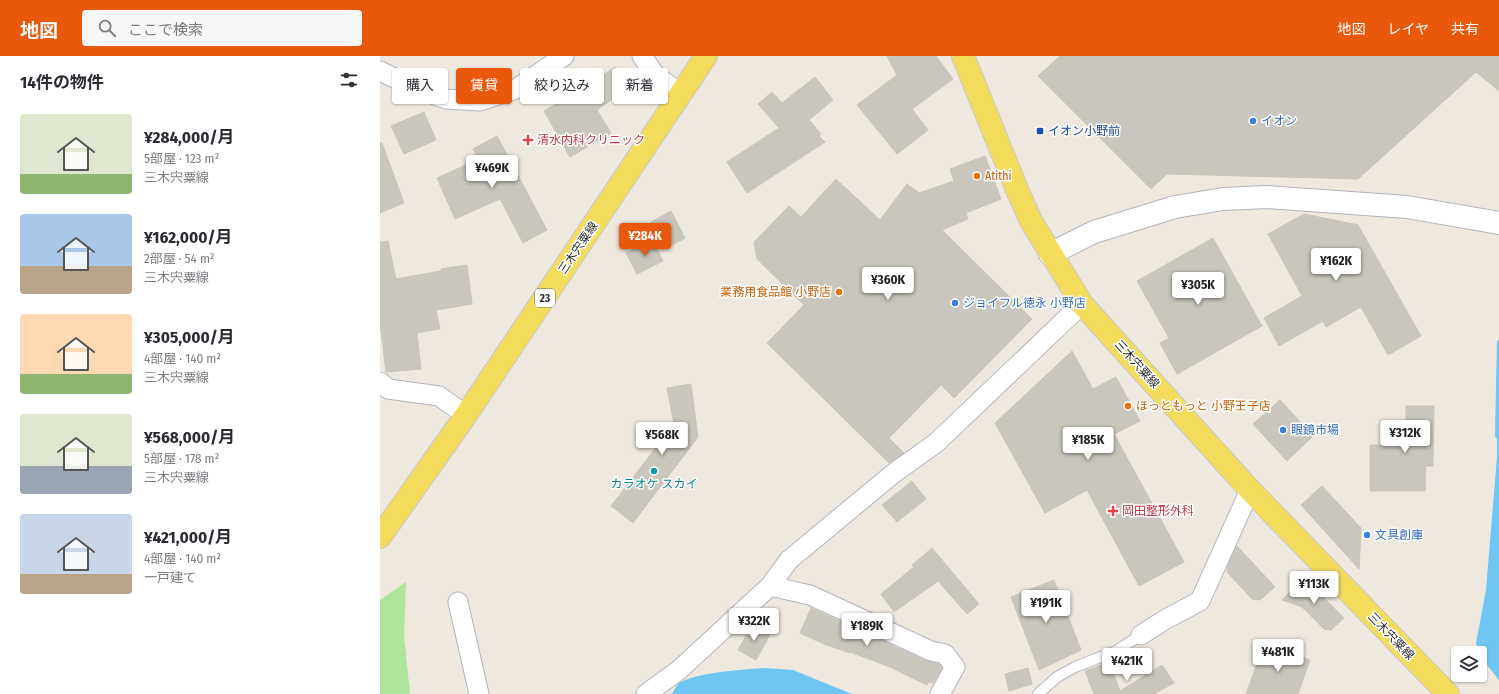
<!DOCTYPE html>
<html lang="ja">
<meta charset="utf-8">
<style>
:root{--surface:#fff;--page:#f7f7f7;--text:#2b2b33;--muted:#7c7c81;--accent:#ea580c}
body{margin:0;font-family:"Fira Sans Condensed","Noto Sans JP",sans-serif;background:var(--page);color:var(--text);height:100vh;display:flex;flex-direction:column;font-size:15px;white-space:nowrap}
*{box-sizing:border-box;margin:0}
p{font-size:13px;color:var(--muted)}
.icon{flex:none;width:22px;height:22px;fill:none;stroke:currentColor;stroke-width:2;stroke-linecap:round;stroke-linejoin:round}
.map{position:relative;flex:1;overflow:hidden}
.sheet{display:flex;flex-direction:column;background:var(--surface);width:380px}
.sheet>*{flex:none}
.guide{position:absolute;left:12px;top:12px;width:380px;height:36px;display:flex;gap:8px}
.controls{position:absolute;left:1071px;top:590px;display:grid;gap:8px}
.controls a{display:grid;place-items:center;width:36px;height:36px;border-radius:4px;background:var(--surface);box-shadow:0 1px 3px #0004;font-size:20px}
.price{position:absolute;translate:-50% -34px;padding:0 9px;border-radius:4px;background:#fff;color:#222;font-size:13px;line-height:26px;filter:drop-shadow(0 1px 2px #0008)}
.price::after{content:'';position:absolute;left:50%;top:24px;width:12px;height:9px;margin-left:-6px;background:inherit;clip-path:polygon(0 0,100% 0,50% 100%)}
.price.on{background:var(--accent);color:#fff}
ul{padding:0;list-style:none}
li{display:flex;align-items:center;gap:12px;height:100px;padding:0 20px}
li span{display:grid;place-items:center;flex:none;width:112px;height:80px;border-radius:4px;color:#555}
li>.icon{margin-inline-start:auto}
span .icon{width:48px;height:48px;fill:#fffc;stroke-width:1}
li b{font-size:17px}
h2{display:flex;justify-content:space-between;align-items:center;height:48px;padding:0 20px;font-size:17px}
.chip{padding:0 14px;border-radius:4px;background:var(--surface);box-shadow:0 1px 3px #0004;font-size:14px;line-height:36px}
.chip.on{background:var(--accent);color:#fff}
header{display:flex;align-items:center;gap:24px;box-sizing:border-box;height:56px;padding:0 20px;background:var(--accent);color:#fff}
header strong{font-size:19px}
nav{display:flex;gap:22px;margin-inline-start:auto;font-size:14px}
.search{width:280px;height:36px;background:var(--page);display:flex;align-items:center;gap:10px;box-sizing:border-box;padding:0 14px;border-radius:4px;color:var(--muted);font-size:15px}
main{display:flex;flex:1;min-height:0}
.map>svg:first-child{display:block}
.green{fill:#aee59a}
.water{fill:#70c6f2}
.building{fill:#c9c6bd;stroke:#cac5b8}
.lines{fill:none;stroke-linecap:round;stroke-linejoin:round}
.service-casing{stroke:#b2b3c0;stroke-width:12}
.minor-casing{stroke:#b2b3c0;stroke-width:21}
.tertiary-casing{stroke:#b2b3c0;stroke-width:24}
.primary-casing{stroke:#c8c8c8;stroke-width:24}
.service{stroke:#fff;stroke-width:10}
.minor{stroke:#fff;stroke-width:19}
.tertiary{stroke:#fff;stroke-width:22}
.primary{stroke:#f4dc5d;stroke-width:22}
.shop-dot{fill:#3f7fe0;stroke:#fff;stroke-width:1.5}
.transit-dot{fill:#1a4fb4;stroke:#fff;stroke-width:1.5}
.health-dot{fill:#e0444e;stroke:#fff;stroke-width:1.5}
.food-dot{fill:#e8710a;stroke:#fff;stroke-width:1.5}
.culture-dot{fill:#0f9aa8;stroke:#fff;stroke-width:1.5}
.labels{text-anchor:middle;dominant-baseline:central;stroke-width:3;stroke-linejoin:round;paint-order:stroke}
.shield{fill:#fff;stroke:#6b6b6b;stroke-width:1}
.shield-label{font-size:11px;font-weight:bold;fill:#2c2c2c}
.shop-label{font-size:12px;fill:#366cbe;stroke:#fff;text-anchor:start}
.transit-label{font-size:12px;fill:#164399;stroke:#fff;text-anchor:start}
.health-label{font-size:12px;fill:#be3a42;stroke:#fff;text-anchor:start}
.food-label{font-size:12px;fill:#c56008;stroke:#fff;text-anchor:start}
.street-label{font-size:12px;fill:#2c2c2c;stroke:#fff}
.culture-label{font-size:12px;fill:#0d838f;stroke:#fff}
</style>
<header>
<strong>地図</strong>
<div class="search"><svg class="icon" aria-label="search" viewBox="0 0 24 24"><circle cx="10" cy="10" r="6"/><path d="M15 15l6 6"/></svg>ここで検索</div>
<nav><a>地図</a><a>レイヤ</a><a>共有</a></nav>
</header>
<main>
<section class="sheet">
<h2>14件の物件<svg class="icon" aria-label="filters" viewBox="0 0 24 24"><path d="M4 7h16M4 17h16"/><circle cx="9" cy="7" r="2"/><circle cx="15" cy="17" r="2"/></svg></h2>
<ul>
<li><span style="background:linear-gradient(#dfe7d0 75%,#8fb573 0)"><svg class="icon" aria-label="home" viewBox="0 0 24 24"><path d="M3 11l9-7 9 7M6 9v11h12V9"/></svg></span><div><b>¥284,000/月</b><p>5部屋 · 123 m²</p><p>三木宍粟線</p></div></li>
<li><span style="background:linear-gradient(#a9c7e8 65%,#b9a48a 0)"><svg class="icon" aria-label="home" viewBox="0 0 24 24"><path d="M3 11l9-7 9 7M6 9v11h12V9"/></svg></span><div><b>¥162,000/月</b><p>2部屋 · 54 m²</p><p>三木宍粟線</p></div></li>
<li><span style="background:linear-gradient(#ffd9b3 75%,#8fb573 0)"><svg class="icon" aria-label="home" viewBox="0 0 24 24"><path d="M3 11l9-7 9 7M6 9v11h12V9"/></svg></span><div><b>¥305,000/月</b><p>4部屋 · 140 m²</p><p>三木宍粟線</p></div></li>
<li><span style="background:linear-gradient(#dfe7d0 65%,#9aa5b1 0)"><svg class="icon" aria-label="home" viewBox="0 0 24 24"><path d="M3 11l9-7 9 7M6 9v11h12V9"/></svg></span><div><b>¥568,000/月</b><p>5部屋 · 178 m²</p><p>三木宍粟線</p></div></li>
<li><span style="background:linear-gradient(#c9d6e8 75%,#b9a48a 0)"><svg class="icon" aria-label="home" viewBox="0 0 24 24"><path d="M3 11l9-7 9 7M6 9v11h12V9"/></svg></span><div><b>¥421,000/月</b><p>4部屋 · 140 m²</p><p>一戸建て</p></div></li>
</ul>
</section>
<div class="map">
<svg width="1119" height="638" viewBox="0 0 1119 638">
<rect width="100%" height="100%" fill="#eee8de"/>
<path class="green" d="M 26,526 L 24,580 L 30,638 L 0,638 L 0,544 Z"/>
<path class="water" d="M 1119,284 L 1119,624 L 1100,600 L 1096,587 L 1106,534 L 1117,401 L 1117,383 L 1115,380 L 1117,285 Z
M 385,612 L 413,614 L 472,638 L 291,638 C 295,635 295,631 298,628 C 311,617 367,613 385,612 Z"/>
<path class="building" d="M 507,0 L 556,0 L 573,23 L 532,53 L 548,74 L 517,98 L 477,49 L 517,19 Z
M 680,0 L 1119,0 L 1119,35 L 1096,16 L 978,123 L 787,118 L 771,133 L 658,20 Z
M 235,11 L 249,32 L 217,54 L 231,77 L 190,101 L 164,55 L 206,31 Z
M 435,21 L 453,44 L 429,64 L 441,78 L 439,80 L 445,86 L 367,137 L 347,106 L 399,72 L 378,48 L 392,36 L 402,47 Z
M 44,56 L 56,84 L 24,98 L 11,70 Z
M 117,80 L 167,174 L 143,187 L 120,143 L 75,163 L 57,122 L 99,103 L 93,93 Z
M 0,87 L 2,87 L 24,147 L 0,157 Z
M 605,100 L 621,143 L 586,157 L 588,163 L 562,174 L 652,263 L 574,342 L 561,329 L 509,382 L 524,397 L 509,407 L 387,287 L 424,249 L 377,203 L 374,186 L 409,150 L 421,161 L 456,123 L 500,164 L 527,128 L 539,137 L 574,125 L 570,113 Z
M 291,155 L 305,182 L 285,193 L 271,166 Z
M 924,158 L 978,169 L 1041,280 L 1008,299 L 981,251 L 946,271 L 943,265 L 899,290 L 884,262 L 922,240 L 888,178 Z
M 833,182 L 882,270 L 797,318 L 780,287 L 789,282 L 757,225 Z
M 273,184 L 283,205 L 257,218 L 246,197 Z
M 8,185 L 16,223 L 61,215 L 61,213 L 87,209 L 92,248 L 56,254 L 60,273 L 37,277 L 41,313 L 6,316 L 1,274 L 0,274 L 0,186 Z
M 692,295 L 713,333 L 736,321 L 760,365 L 734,378 L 804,506 L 759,530 L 707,434 L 665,457 L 615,367 Z
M 311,328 L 318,381 L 253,467 L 231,450 L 294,368 L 287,332 Z
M 900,344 L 933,380 L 907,405 L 873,368 Z
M 1026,350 L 1054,350 L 1053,410 L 1046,410 L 1045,435 L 990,435 L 990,389 L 1004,389 L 1004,375 L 1026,374 Z
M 532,425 L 546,443 L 517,466 L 502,449 Z
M 942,430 L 981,472 L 979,513 L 921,449 Z
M 857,490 L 895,531 L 880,544 L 872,543 L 847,516 L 848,509 Z
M 552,492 L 599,548 L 587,558 L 558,525 L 514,556 L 501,538 L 534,511 L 532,509 Z
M 924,522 L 964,562 L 951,574 L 944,573 L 922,551 L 902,544 Z
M 674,524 L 701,594 L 659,614 L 631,541 Z
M 431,552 L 546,605 L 559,608 L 562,612 L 553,627 L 548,626 L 547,629 L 510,611 L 470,596 L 470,597 L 444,588 L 420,577 Z
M 372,569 L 390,579 L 376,604 L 358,594 Z
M 884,588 L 930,604 L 918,638 L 866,638 Z
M 729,606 L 740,635 L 782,609 L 794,627 L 774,638 L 714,638 L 705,615 Z
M 648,612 L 652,628 L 629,635 L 625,618 Z"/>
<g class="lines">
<defs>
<path id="service" d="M 658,638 L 677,621 L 695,611 L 736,595 L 761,579"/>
<path id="minor" d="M 262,0 L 275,19 L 301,38
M 0,15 L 33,31 L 66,43 L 100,45 L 136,33 L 184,0
M 0,326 L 8,333 L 59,340 L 86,359
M 390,530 L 430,539 L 551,595 L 565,598 L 575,611 L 560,638
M 78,546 L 99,638
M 761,579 L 786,563 L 820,545 L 870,434
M 266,638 L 299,614 L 390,530 L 409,504 L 514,417 L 556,387 L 702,248"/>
<path id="tertiary" d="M 670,198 L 714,176 L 795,151 L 843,143 L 887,141 L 1027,151 L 1119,167"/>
<path id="primary" d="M 583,0 L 638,136 L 651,165 L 702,248 L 870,434 L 1068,638
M 0,481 L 86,359 L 326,0"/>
</defs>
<use href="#service" class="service-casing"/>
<use href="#minor" class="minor-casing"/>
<use href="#tertiary" class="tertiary-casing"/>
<use href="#primary" class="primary-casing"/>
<use href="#service" class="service"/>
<use href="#minor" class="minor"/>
<use href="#tertiary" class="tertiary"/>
<use href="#primary" class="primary"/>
</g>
<g class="shop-dot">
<circle cx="873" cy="65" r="4"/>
<circle cx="575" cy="247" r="4"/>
<circle cx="903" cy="374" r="4"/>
<circle cx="987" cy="479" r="4"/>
</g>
<rect class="transit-dot" x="656" y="71" width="8" height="8" rx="2"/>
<g class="health-dot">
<path d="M146 78h4v4h4v4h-4v4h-4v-4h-4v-4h4z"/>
<path d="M731 449h4v4h4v4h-4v4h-4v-4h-4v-4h4z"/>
</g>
<g class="food-dot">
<circle cx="597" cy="120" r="4"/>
<circle cx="459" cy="236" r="4"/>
<circle cx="748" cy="350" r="4"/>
</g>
<circle class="culture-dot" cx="274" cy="415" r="4"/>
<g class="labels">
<rect class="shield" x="155" y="233" width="20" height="18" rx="3"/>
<g class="shield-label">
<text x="165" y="242">23</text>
</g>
<g class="shop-label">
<text x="881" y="65">イオン</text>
<text x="583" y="247">ジョイフル徳永 小野店</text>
<text x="911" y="374">眼鏡市場</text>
<text x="995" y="479">文具創庫</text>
</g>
<g class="transit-label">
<text x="668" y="75">イオン小野前</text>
</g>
<g class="health-label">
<text x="157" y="84">清水内科クリニック</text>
<text x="742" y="455">岡田整形外科</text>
</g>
<g class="food-label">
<text x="605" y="120">Atithi</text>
<text x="451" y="236" text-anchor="end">業務用食品館 小野店</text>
<text x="756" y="350">ほっともっと 小野王子店</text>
</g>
<g class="street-label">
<text transform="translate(198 192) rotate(-56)">三木宍粟線</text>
<text transform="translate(757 308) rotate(48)">三木宍粟線</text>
<text transform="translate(1011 580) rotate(46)">三木宍粟線</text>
</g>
<g class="culture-label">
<text x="274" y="428">カラオケ スカイ</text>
</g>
</g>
</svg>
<div class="controls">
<a><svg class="icon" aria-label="layers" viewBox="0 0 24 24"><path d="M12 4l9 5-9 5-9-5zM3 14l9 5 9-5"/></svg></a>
</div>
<b class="price" style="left:112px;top:133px">¥469K</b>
<b class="price on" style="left:265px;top:201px">¥284K</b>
<b class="price" style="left:956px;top:226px">¥162K</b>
<b class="price" style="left:508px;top:245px">¥360K</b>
<b class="price" style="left:818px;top:250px">¥305K</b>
<b class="price" style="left:1025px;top:398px">¥312K</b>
<b class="price" style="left:282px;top:400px">¥568K</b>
<b class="price" style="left:708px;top:405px">¥185K</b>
<b class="price" style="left:934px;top:549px">¥113K</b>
<b class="price" style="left:666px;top:568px">¥191K</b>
<b class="price" style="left:374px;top:586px">¥322K</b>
<b class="price" style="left:487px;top:591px">¥189K</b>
<b class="price" style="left:898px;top:617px">¥481K</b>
<b class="price" style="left:747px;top:626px">¥421K</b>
<div class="guide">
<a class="chip">購入</a>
<a class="chip on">賃貸</a>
<a class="chip">絞り込み</a>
<a class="chip">新着</a>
</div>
</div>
</main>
